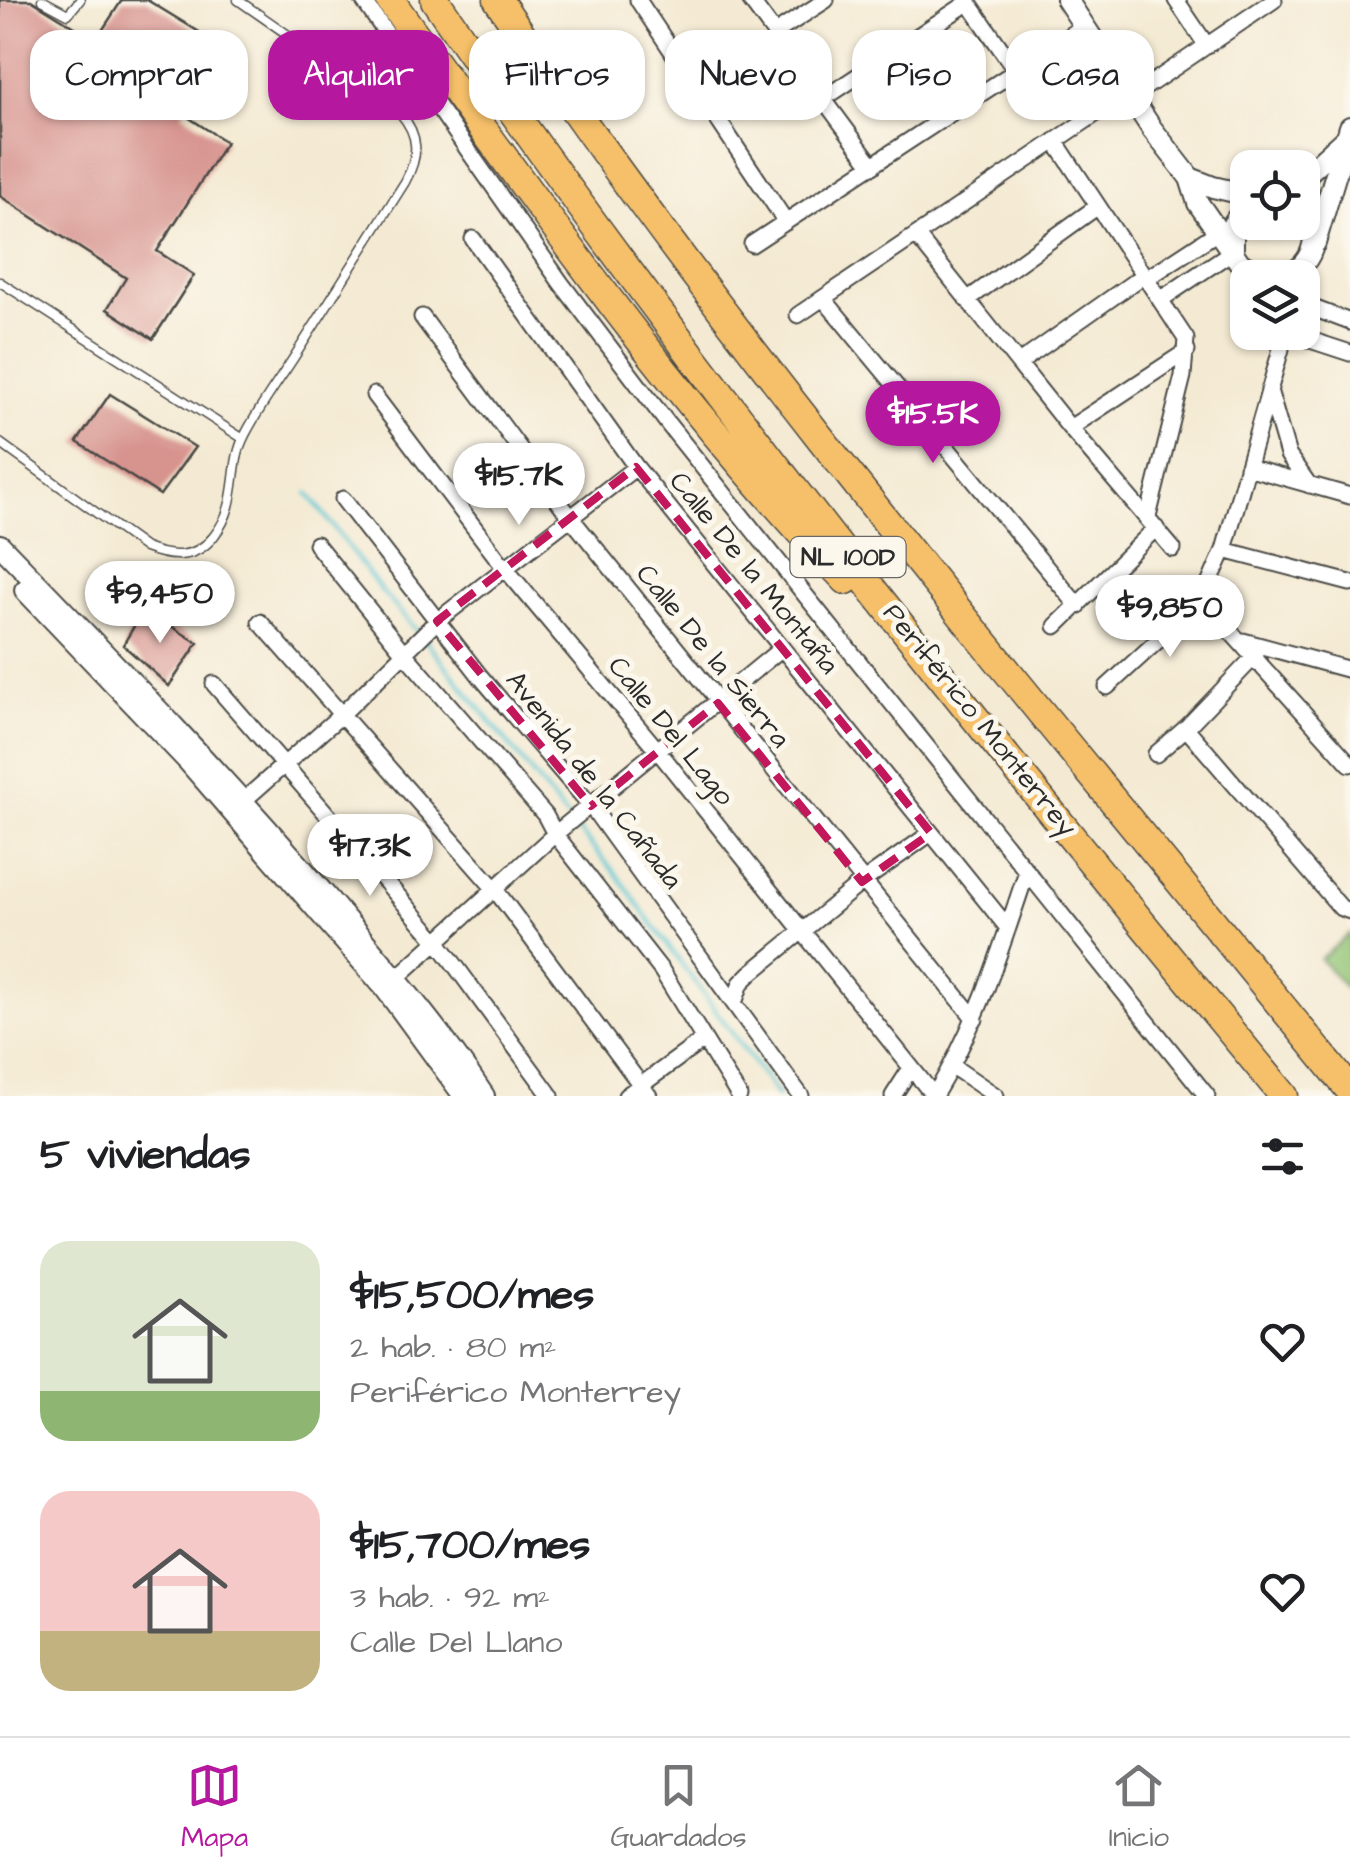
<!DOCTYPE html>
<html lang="es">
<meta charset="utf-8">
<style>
:root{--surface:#fff;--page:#f2f2f2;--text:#202124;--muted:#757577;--line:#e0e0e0;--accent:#b5179e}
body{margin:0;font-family:"Architects Daughter",sans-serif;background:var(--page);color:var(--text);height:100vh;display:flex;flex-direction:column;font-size:38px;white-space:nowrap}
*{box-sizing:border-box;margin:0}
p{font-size:32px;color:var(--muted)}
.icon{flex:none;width:55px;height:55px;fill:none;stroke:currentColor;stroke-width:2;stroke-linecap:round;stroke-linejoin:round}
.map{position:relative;height:1096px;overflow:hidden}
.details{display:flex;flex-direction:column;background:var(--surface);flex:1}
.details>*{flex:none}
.top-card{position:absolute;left:30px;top:30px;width:1290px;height:90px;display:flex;gap:20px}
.buttons{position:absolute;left:1230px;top:150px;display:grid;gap:20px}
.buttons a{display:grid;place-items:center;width:90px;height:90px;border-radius:20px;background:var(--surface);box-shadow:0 2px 8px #0004;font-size:50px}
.price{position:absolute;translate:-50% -85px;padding:0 22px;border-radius:35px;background:#fff;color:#222;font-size:32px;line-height:65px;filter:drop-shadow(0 2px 5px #0008)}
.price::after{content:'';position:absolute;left:50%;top:60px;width:30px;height:22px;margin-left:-15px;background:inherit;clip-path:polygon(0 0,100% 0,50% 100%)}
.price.current{background:var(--accent);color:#fff}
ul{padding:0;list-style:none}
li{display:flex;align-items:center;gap:30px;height:250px;padding:0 40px}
li span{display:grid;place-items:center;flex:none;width:280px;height:200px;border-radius:30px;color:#555}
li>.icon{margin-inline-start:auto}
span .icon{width:120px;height:120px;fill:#fffc;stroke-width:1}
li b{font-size:42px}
h2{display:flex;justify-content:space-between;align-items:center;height:120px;padding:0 40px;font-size:42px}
.chip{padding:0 35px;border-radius:30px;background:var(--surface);box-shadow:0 2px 8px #0004;font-size:35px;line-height:90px}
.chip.current{background:var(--accent);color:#fff}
.menu{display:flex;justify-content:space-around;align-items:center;height:140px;border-top:2px solid var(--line);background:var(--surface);font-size:28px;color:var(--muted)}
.menu a{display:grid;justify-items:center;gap:5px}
.menu .current{color:var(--accent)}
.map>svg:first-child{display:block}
.green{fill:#90c373;stroke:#5e774f;stroke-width:2.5}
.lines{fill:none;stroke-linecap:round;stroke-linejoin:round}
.stream{stroke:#5ac6d4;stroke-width:4}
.building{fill:#d7938e}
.service-casing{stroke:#494844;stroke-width:11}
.minor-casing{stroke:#494844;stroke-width:19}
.tertiary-casing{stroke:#494844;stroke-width:24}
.motorway-casing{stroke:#494844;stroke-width:31}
.service{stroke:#fff;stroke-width:8}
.minor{stroke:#fff;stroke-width:15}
.tertiary{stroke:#fff;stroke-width:20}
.motorway{stroke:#f6c06b;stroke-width:28}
.marked{fill:none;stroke:#c2185b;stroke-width:8;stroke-dasharray:20 12;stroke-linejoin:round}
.labels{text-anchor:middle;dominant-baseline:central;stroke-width:10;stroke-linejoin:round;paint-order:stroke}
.shield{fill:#fbf7ec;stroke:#696865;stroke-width:2.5}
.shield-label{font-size:25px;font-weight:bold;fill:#2b2b2b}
.street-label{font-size:28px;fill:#2b2b2b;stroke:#fbf7ec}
</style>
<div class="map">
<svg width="1350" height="1096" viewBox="0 0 1350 1096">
<rect width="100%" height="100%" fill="#fbf7ec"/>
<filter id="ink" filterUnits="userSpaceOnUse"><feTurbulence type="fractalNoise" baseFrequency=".01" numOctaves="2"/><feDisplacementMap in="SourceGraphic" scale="20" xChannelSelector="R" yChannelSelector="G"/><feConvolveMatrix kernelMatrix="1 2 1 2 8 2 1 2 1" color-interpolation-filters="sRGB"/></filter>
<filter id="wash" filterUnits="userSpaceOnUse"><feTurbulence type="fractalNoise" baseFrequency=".0048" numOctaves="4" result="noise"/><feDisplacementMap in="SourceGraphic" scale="40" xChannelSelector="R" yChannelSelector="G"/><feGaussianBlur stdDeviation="2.25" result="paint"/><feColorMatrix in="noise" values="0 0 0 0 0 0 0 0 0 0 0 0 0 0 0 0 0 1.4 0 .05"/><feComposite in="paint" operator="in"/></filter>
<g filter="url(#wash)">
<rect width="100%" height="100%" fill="#f4ead3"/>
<path class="green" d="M 1350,934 L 1350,993 L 1320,959 Z"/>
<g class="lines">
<path class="stream" d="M 308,493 L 383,593 L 420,634
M 426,641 L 567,817
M 573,824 L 617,875 L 778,1096"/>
</g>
<g id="blocks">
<path class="building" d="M 0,0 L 31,0 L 96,40 L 122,0 L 147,0 L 222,46 L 182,113 L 226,142 L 157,251 L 194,275 L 153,339 L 107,309 L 126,278 L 0,196 Z
M 110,394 L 195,447 L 160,495 L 77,442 Z
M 144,609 L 198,643 L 169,686 L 123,645 Z"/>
</g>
</g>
<g filter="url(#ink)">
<use href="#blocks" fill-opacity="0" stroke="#494844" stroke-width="2.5"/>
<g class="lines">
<defs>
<path id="service" d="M 42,0 L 68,14 L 80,0
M 0,282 L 242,438
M 0,443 L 145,548 C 171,558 195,560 214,536 C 241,502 228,466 245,435 C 260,406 281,378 298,351 C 334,294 370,238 405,182 C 419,156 420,136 400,113 L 238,0"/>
<path id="minor" d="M 363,0 L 561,283 L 668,424 L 1207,1096
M 638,0 L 786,222
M 750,0 L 873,166
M 967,0 L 1017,72
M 1176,0 L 1207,46
M 775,33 L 826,0
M 1131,97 L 1274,0
M 823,99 L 969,2
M 1055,141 L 1186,339 L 1183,376 L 1148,517
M 916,235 L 1070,428 L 1173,549
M 473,239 L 636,467 L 1008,928
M 752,244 L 1084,26
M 1146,279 L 1219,231
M 823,298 L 1078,606
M 967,300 L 1098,206
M 1160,300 L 1233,251
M 1305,305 L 1350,322
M 1302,311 L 1307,285 L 1303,266
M 798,315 L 1128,92
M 422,317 L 571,518 L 975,1019
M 1295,335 L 1350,353
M 1281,349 L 1224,550 L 1202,600 L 1350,764
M 1019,363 L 1144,275
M 1269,390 L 1288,455 L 1309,485
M 374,395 L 504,567 L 659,752 L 934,1096
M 1070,428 L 1187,351
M 1247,467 L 1350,496
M 343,499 L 480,676 L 591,806 L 801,1096
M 316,544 L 403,652 L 545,815 L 555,834 L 662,971 L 739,1096
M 1224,550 L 1350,583
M 260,622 L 494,888 L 649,1096
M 1056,626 L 1156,528
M 1243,641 L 1350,670
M 1255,656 L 1186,728 L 1341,908 L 1350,911
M 214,684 L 438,942 L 551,1096
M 1107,687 L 1202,600
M 1156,754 L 1186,728
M 243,801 L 341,715 L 437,621 L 636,467
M 390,984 L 555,834 L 782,648
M 734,1003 L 741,983 L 751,973 L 862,882 L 931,833
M 952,1066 L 996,1096
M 626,1096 L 703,1040
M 893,1096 L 911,1068
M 934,1096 C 977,1026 1001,949 1027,871"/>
<path id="tertiary" d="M 1067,0 L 1152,129 L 1190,178 L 1198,203 L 1240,263 L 1265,278
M 1190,178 L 1213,187 L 1248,195
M 1302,178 L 1345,139
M 1315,243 L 1350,127
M 1233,251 L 1233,224 L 1248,203
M 1280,278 C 1313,268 1325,234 1302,207
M 0,545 C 119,668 238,791 348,922 C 396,979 443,1034 484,1096
M 25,590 L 187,760 L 385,988 L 464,1096"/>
<path id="motorway" d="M 390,0 C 534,199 675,403 846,580
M 435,0 C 696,381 990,740 1284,1096
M 498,0 C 757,382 1060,732 1350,1090"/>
</defs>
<use href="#service" class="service-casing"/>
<use href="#minor" class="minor-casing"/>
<use href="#tertiary" class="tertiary-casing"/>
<use href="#motorway" class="motorway-casing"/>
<use href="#service" class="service"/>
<use href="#minor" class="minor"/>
<use href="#tertiary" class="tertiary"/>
<use href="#motorway" class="motorway"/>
</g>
</g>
<path class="marked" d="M 636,467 L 931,833 L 862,882 L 718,703 L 591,806 L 437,621 Z"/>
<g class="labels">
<rect class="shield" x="790.5" y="537" width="115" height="40" rx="8"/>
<g class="shield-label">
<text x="848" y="557">NL 100D</text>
</g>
<g class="street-label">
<text transform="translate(754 573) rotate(51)">Calle De la Montaña</text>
<text transform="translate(713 656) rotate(51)">Calle De la Sierra</text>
<text transform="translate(980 720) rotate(51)">Periférico Monterrey</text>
<text transform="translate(671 731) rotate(51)">Calle Del Lago</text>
<text transform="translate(594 780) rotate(52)">Avenida de la Cañada</text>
</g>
</g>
</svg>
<div class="buttons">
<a><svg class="icon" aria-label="locate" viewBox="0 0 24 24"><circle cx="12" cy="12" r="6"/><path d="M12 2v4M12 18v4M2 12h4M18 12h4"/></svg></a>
<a><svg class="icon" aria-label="layers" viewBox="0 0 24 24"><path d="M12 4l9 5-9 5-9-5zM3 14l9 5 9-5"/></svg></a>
</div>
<b class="price current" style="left:933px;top:466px">$15.5K</b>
<b class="price" style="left:519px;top:528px">$15.7K</b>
<b class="price" style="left:160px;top:646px">$9,450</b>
<b class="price" style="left:1170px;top:660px">$9,850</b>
<b class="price" style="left:370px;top:899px">$17.3K</b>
<div class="top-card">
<a class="chip">Comprar</a>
<a class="chip current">Alquilar</a>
<a class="chip">Filtros</a>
<a class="chip">Nuevo</a>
<a class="chip">Piso</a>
<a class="chip">Casa</a>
</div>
</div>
<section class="details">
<h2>5 viviendas<svg class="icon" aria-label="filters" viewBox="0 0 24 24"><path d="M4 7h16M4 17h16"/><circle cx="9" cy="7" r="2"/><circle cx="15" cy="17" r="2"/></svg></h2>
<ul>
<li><span style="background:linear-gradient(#dfe7d0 75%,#8fb573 0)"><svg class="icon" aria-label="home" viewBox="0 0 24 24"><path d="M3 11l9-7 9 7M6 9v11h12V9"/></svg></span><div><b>$15,500/mes</b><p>2 hab. · 80 m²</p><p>Periférico Monterrey</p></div><svg class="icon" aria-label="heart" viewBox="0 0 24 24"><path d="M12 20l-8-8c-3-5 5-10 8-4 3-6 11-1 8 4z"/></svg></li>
<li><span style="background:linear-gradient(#f6c9c9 70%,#c2b280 0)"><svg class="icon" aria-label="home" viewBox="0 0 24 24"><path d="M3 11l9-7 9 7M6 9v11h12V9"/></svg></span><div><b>$15,700/mes</b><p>3 hab. · 92 m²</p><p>Calle Del Llano</p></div><svg class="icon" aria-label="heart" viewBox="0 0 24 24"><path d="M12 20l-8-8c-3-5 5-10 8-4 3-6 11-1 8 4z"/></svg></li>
</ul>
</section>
<nav class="menu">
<a class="current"><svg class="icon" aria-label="map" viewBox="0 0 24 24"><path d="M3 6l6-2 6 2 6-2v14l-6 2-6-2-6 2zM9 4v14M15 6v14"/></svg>Mapa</a>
<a><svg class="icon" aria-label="saved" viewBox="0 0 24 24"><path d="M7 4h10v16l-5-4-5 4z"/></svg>Guardados</a>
<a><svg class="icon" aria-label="home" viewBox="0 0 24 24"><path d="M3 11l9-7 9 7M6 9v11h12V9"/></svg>Inicio</a>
</nav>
